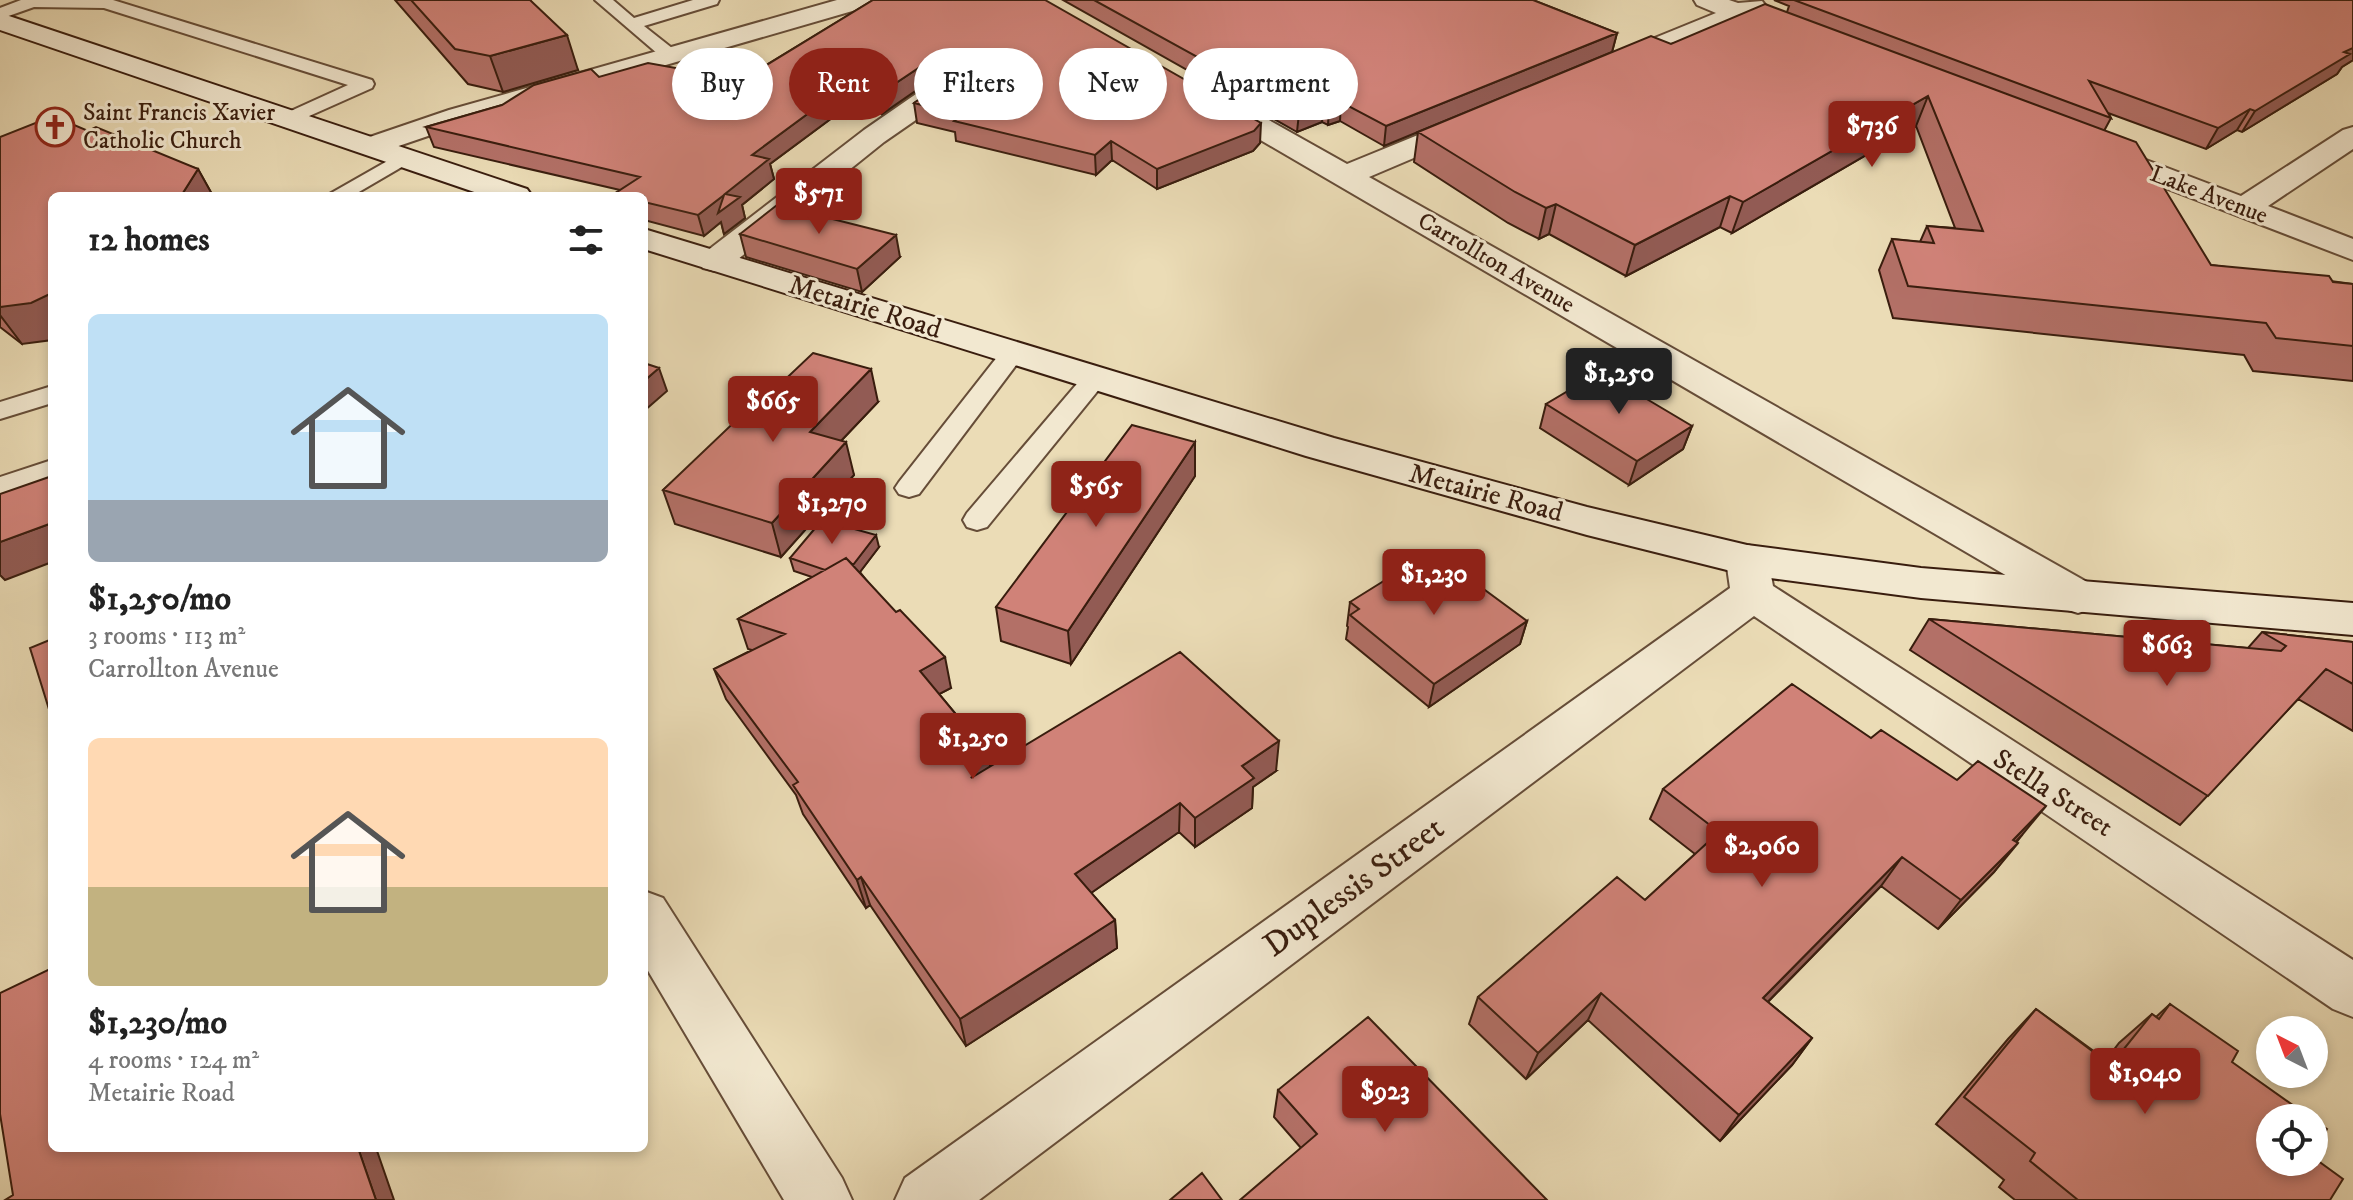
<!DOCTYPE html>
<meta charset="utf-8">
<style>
:root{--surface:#fff;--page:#f2f2f2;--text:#222;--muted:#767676;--accent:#8f2418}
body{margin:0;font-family:"IM FELL DW Pica",serif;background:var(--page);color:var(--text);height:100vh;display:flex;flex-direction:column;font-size:30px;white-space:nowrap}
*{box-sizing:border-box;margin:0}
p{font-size:26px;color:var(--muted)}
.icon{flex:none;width:44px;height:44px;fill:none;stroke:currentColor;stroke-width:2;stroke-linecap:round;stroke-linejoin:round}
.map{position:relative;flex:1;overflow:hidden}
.details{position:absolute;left:48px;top:192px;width:600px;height:960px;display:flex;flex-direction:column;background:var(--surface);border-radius:12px;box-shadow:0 4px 12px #0003}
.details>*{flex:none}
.hud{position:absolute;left:672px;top:48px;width:760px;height:72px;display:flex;gap:16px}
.needle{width:52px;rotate:318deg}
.fabs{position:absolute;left:2256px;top:1016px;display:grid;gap:16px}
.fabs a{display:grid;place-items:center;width:72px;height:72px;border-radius:50%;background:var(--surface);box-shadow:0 4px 12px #0003;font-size:40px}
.price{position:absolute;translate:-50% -68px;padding:0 18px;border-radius:8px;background:var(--accent);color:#fff;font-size:26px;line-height:52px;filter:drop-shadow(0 2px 4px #0008)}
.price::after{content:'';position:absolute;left:50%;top:48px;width:24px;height:18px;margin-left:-12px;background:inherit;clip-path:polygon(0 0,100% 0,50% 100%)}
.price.active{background:#222;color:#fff}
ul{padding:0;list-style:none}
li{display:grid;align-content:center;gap:16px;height:424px;padding:0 40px}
li span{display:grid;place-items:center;height:248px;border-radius:12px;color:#555}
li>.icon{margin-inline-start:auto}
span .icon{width:144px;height:144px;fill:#fffc;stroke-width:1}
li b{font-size:34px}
h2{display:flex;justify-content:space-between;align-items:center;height:96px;padding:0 40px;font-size:34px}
.chip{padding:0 28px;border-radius:36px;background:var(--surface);box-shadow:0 4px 12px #0003;font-size:28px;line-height:72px}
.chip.active{background:var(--accent);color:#fff}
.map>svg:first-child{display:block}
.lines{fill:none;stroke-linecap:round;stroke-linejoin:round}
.service-casing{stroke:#664d38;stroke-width:4}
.minor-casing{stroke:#664d38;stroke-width:4}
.secondary-casing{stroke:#391d0e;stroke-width:4}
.service{fill:#f2e8d0;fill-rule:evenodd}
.minor{fill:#f2e8d0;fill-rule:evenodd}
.secondary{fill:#f2e8d0;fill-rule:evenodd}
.wall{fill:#b37067;stroke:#391d0e;stroke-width:2}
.shaded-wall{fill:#925b54;stroke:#391d0e;stroke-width:2}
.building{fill:#d08278;stroke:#391d0e;stroke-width:2}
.labels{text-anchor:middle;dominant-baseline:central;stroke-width:6;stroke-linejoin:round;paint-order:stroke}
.far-poi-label{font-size:24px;fill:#391d0e;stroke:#f2e8d0;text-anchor:start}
.far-street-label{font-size:24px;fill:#391d0e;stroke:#f2e8d0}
.street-label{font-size:28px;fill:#391d0e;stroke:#f2e8d0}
.near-street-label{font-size:34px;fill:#391d0e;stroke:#f2e8d0}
</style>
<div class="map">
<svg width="2353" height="1200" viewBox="0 0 2353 1200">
<rect width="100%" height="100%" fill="#ebdcb6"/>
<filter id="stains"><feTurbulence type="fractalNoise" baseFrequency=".0025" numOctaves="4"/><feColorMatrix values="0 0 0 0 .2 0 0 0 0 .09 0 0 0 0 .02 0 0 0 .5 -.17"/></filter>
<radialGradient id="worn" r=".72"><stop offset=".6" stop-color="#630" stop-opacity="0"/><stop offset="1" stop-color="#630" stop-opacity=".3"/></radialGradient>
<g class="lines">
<defs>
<path id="service" d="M 21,0 L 113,0 L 372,80 L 374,84 L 372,88 L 289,125 L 282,123 L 279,119 L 282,115 L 348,85 L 104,8 L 34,7 L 0,19 L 0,8 Z
M 595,0 L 613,0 L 634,18 L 693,0 L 719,0 L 717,4 L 644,26 L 677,52 L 680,56 L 677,60 L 665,60 Z
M 405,151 L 412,153 L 415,157 L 412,161 L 352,196 L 326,196 Z
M 1014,345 L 1023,347 L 1026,352 L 919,494 L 909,497 L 899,494 L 895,488 L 899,482 L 1005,347 Z
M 1096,369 L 1105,372 L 1109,377 L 987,527 L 977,530 L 967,527 L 963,520 L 967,513 L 1087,372 Z
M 52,386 L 52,403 L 0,419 L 0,402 Z"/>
<path id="minor" d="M 837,0 L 876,0 L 873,5 L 469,122 L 381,152 L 371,155 L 361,152 L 356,146 L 361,140 L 449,110 Z
M 1694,0 L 1729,0 L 1738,3 L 1762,1 L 1766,6 L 1760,12 L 1808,30 L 1812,36 L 1808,42 L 1799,44 L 1738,21 L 1623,71 L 1603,71 L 1600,65 L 1603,59 L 1716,13 L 1697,5 Z
M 952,74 L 962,76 L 966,82 L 962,88 L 884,142 L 727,268 L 715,271 L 703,268 L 698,261 L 703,254 L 864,130 L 942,76 Z
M 1209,90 L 1219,92 L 1347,164 L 1462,117 L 1472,114 L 1482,117 L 1486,123 L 1482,129 L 1369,177 L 2094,586 L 2100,597 L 2094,608 L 2078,613 L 2062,608 L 1199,104 L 1195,98 L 1199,92 Z
M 2353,127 L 2353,149 L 2268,206 L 2353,239 L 2353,260 L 2090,159 L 2086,153 L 2090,147 L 2101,144 L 2112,147 L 2241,196 L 2343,130 Z
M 52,460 L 52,487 L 0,504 L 0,477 Z
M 1747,545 L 1762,549 L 1768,560 L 1773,586 L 2353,960 L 2353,1017 L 2333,1009 L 1754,616 L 979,1200 L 895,1200 L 905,1178 L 1730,588 L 1726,560 L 1732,549 Z
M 644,891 L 663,898 L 842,1178 L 852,1200 L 784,1200 L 644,964 Z"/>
<path id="secondary" d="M 0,13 L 527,189 L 532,196 L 486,196 L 0,30 Z
M 644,229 L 1334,438 L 1587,507 L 1747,545 L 1921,568 L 2353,603 L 2353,635 L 1921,598 L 1747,575 L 1587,535 L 1306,456 L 644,249 Z"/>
</defs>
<use href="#service" class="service-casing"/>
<use href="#minor" class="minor-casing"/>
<use href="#secondary" class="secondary-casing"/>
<use href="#service" class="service"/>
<use href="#minor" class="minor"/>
<use href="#secondary" class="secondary"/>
</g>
<path class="wall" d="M 395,0 L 530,0 L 578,70 L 503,92 L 468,84 Z
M 873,0 L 1260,143 L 1253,151 L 1157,189 L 1112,160 L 1096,175 L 956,141 L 955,132 L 917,123 L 914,103 L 959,73 L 951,71 L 940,74 L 882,114 L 848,106 L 770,164 L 774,179 L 742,205 L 745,218 L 724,234 L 721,222 L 704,236 L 644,220 L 644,196 L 615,196 L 614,194 L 620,190 L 434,147 L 426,127 L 599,77 L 742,80 Z
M 1063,0 L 1533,0 L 1617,33 L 1612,52 L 1384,146 L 1340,121 L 1328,125 L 1322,122 L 1297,132 Z
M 1774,0 L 2353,0 L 2353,60 L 2342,67 L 2337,74 L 2242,132 L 2237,130 L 2206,149 L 2108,113 L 2111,118 L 2104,131 L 2211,265 L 2353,284 L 2353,381 L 2253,371 L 2244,355 L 1893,318 L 1879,270 L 1892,239 L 1920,242 L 1927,226 L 1955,228 L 1916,126 L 1732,233 L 1720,227 L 1626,276 L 1549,234 L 1539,239 L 1508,223 L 1414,162 L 1418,132 L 1671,44 L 1787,12 L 1789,6 Z
M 88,131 L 198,169 L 213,196 L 52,196 L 22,344 L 0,327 L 0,137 Z
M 740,234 L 900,257 L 862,292 L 746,257 Z
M 878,402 L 841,441 L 854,475 L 781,557 L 675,524 L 663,490 L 752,411 Z
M 1546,404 L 1692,426 L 1683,449 L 1629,485 L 1540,428 Z
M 1195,442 L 1195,476 L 1071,664 L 1001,641 L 996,607 Z
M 879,547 L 860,572 L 951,688 L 939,694 L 988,753 L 990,767 L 1276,771 L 1253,787 L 1252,808 L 1195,847 L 1179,832 L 1091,893 L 1115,920 L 1117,948 L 966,1046 L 870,905 L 866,908 L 803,814 L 796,795 L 726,699 L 714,669 L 752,650 L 748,649 L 738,619 L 812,577 L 794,571 L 790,558 Z
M 1350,602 L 1527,621 L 1520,644 L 1429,707 L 1346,639 L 1348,627 L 1347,626 Z
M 1929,619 L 2248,648 L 2262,632 L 2353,642 L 2353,731 L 2298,699 L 2180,825 L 1910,650 Z
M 1871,738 L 2022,835 L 1994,872 L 1938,929 L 1881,886 L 1768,1002 L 1812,1038 L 1792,1065 L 1720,1141 L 1588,1020 L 1526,1079 L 1469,1024 L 1478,997 L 1645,900 L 1695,854 L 1650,819 L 1663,789 Z
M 2170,1004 L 2232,1062 L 2270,1118 L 2330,1200 L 2015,1200 L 1999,1187 L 2004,1180 L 1936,1124 L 2008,1039 L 2036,1009 L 2106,1060 L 2119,1043 L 2152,1014 L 2156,1017 Z
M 1278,1090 L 1547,1200 L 1301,1148 L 1274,1117 Z"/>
<path class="shaded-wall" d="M 1617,33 L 1612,52 L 1384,146 L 1386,126 Z
M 567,35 L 578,70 L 503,92 L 490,56 Z
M 2353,44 L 2353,60 L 2342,67 L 2337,74 L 2242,132 L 2255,111 L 2344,52 Z
M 949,52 L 951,71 L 940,74 L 882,114 L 878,95 L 938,55 Z
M 844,87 L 848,106 L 770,164 L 774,179 L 742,205 L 745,218 L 724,234 L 721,222 L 704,236 L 698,215 L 725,194 L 752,155 Z
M 1928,96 L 1916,126 L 1732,233 L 1743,202 Z
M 1341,102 L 1340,121 L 1328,125 L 1329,106 Z
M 1324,103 L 1322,122 L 1297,132 L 1299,113 Z
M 2250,109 L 2237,130 L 2206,149 L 2218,128 Z
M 1261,123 L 1260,143 L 1253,151 L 1157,189 L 1157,169 Z
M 1111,141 L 1112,160 L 1096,175 L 1095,155 Z
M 198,169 L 213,196 L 181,196 Z
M 1730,196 L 1720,227 L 1626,276 L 1635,245 Z
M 1556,204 L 1549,234 L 1539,239 L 1546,208 Z
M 896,235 L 900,257 L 862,292 L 857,269 Z
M 52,293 L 52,340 L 22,344 L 0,315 L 0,307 Z
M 659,368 L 667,391 L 644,411 L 644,381 Z
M 871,369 L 878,402 L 818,465 L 810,432 Z
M 1692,426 L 1683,449 L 1629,485 L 1637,461 Z
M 846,442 L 854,475 L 781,557 L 772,523 Z
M 1195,442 L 1195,476 L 1071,664 L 1068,631 Z
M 52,523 L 52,562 L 5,580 L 0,575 L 0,542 Z
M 876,535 L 879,547 L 847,589 L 844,576 Z
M 1527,621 L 1520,644 L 1429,707 L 1434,684 Z
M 945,657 L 951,688 L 926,701 L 920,671 Z
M 1279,741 L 1276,771 L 1253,787 L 1252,808 L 1195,847 L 1195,818 L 1242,766 Z
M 988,753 L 993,783 L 971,778 Z
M 1180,803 L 1179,832 L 1078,902 L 1075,874 Z
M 2046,806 L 2022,835 L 1990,869 L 2013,840 Z
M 2018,843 L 1994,872 L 1938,929 L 1961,900 Z
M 1902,857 L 1881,886 L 1745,1025 L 1763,998 Z
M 861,877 L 870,905 L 866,908 L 857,880 Z
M 1115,920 L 1117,948 L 966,1046 L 960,1019 Z
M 1601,993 L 1588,1020 L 1526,1079 L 1538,1053 Z
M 1812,1038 L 1792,1065 L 1720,1141 L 1739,1115 Z
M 358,1148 L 376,1148 L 394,1200 L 376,1200 Z"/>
<path class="building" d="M 411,0 L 530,0 L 567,35 L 490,56 L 455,49 Z
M 873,0 L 1045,0 L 1261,123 L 1254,131 L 1157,169 L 1111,141 L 1095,155 L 954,121 L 962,115 L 914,103 L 961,71 L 966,65 L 962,55 L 949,52 L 938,55 L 878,95 L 844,87 L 752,155 L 769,159 L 725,194 L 740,197 L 718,213 L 724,195 L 698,215 L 644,202 L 644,196 L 621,196 L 614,194 L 640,177 L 426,127 L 502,105 L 534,85 L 591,69 L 599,77 L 648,63 L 742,80 Z
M 1094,0 L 1533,0 L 1617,33 L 1386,126 L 1341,102 L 1329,106 L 1324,103 L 1299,113 Z
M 1794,0 L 2353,0 L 2353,48 L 2344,52 L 2350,54 L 2255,111 L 2250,109 L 2218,128 L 2089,81 L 2111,118 Z
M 1765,4 L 2136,142 L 2211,265 L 2329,276 L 2333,282 L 2353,284 L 2353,346 L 2276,338 L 2266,323 L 1908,286 L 1892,239 L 1934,243 L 1927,226 L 1983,231 L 1928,96 L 1743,202 L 1730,196 L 1635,245 L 1556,204 L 1546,208 L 1515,192 L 1418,132 L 1651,36 L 1671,44 Z
M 53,116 L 88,131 L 96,127 L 198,169 L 181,196 L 52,196 L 52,293 L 31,303 L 0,307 L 0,137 Z
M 777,205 L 896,235 L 857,269 L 740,234 Z
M 813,353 L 871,369 L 810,432 L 846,442 L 772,523 L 663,490 L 747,410 L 752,411 Z
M 644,363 L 659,368 L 644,381 Z
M 1603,373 L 1692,426 L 1637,461 L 1546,404 L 1595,375 Z
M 1132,425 L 1195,442 L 1068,631 L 996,607 Z
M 52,476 L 52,523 L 0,542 L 0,494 Z
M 822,520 L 876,535 L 853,565 L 846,558 L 825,570 L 790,558 Z
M 1432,551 L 1527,621 L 1434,684 L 1350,615 L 1359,609 L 1350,602 Z
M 846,558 L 896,612 L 900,610 L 945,657 L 920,671 L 988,753 L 971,778 L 1180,652 L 1279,741 L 1242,766 L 1254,778 L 1195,818 L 1180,803 L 1075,874 L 1115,920 L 960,1019 L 861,877 L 857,880 L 793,785 L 798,782 L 714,669 L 785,634 L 738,619 Z
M 1929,619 L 2281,651 L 2286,646 L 2262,632 L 2353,642 L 2353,684 L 2326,669 L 2208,796 Z
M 52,639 L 52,719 L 30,648 Z
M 1792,684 L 1871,738 L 1881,730 L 1957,780 L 1978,761 L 2046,806 L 2013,840 L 2018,843 L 1961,900 L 1902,857 L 1763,998 L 1812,1038 L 1739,1115 L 1601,993 L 1538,1053 L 1478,997 L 1617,877 L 1645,900 L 1719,832 L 1663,789 Z
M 52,968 L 52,1148 L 358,1148 L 376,1200 L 5,1200 L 13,1195 L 0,1114 L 0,993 Z
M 2170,1004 L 2238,1051 L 2232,1062 L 2311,1118 L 2270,1118 L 2270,1162 L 2314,1162 L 2314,1158 L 2343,1179 L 2330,1200 L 2078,1200 L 2030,1161 L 2035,1153 L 1964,1097 L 2036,1009 L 2111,1065 L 2152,1014 L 2159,1019 Z
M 1368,1017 L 1547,1200 L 1240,1200 L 1317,1134 L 1278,1090 Z
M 2314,1120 L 2327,1129 L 2314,1152 Z
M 1202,1173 L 1222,1200 L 1170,1200 Z"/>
<defs>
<symbol id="church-ring" viewBox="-11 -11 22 22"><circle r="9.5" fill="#f2e8d0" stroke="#8f2418" stroke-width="1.5"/><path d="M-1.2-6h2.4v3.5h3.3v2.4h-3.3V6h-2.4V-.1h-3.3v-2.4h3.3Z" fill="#8f2418"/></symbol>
</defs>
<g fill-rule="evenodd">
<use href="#church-ring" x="33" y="105" width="44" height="44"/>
</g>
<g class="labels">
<g class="far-poi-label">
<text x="83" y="113">Saint Francis Xavier<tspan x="83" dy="28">Catholic Church</tspan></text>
</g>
<g class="far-street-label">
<text transform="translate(2209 195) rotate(21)">Lake Avenue</text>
<text transform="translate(1496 263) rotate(30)">Carrollton Avenue</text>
</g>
<g class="street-label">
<text transform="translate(865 307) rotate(17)">Metairie Road</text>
<text transform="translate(1486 493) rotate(15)">Metairie Road</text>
<text transform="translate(2053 793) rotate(33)">Stella Street</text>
</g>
<g class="near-street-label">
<text transform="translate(1354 887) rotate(-36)">Duplessis Street</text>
</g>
</g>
<rect width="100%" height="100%" filter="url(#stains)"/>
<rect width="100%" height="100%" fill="url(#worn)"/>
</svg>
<div class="fabs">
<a><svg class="needle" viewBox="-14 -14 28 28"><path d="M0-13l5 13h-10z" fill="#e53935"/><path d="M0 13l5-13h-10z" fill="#767676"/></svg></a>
<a><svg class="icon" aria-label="locate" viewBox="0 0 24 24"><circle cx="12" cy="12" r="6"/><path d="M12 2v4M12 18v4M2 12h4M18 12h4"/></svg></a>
</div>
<b class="price" style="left:1872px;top:169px">$736</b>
<b class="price" style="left:819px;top:236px">$571</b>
<b class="price active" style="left:1619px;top:416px">$1,250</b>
<b class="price" style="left:773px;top:444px">$665</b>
<b class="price" style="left:1096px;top:529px">$565</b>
<b class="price" style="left:832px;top:546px">$1,270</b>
<b class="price" style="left:1434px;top:617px">$1,230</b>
<b class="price" style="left:2167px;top:688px">$663</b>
<b class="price" style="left:973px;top:781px">$1,250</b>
<b class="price" style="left:1762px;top:889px">$2,060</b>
<b class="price" style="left:2145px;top:1116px">$1,040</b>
<b class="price" style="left:1385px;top:1134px">$923</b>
<div class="hud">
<a class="chip">Buy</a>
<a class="chip active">Rent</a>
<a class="chip">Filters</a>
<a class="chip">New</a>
<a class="chip">Apartment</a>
</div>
<section class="details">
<h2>12 homes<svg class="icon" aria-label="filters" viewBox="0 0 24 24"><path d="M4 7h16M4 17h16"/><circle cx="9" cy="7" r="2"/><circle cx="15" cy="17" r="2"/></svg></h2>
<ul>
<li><span style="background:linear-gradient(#bfe0f5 75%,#9aa5b1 0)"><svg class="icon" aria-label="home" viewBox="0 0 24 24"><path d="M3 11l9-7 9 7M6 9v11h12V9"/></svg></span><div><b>$1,250/mo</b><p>3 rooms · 113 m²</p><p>Carrollton Avenue</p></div></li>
<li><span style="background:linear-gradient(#ffd9b3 60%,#c2b280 0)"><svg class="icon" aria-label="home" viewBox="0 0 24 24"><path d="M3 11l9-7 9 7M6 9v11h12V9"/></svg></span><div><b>$1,230/mo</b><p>4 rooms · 124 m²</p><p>Metairie Road</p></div></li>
</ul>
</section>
</div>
